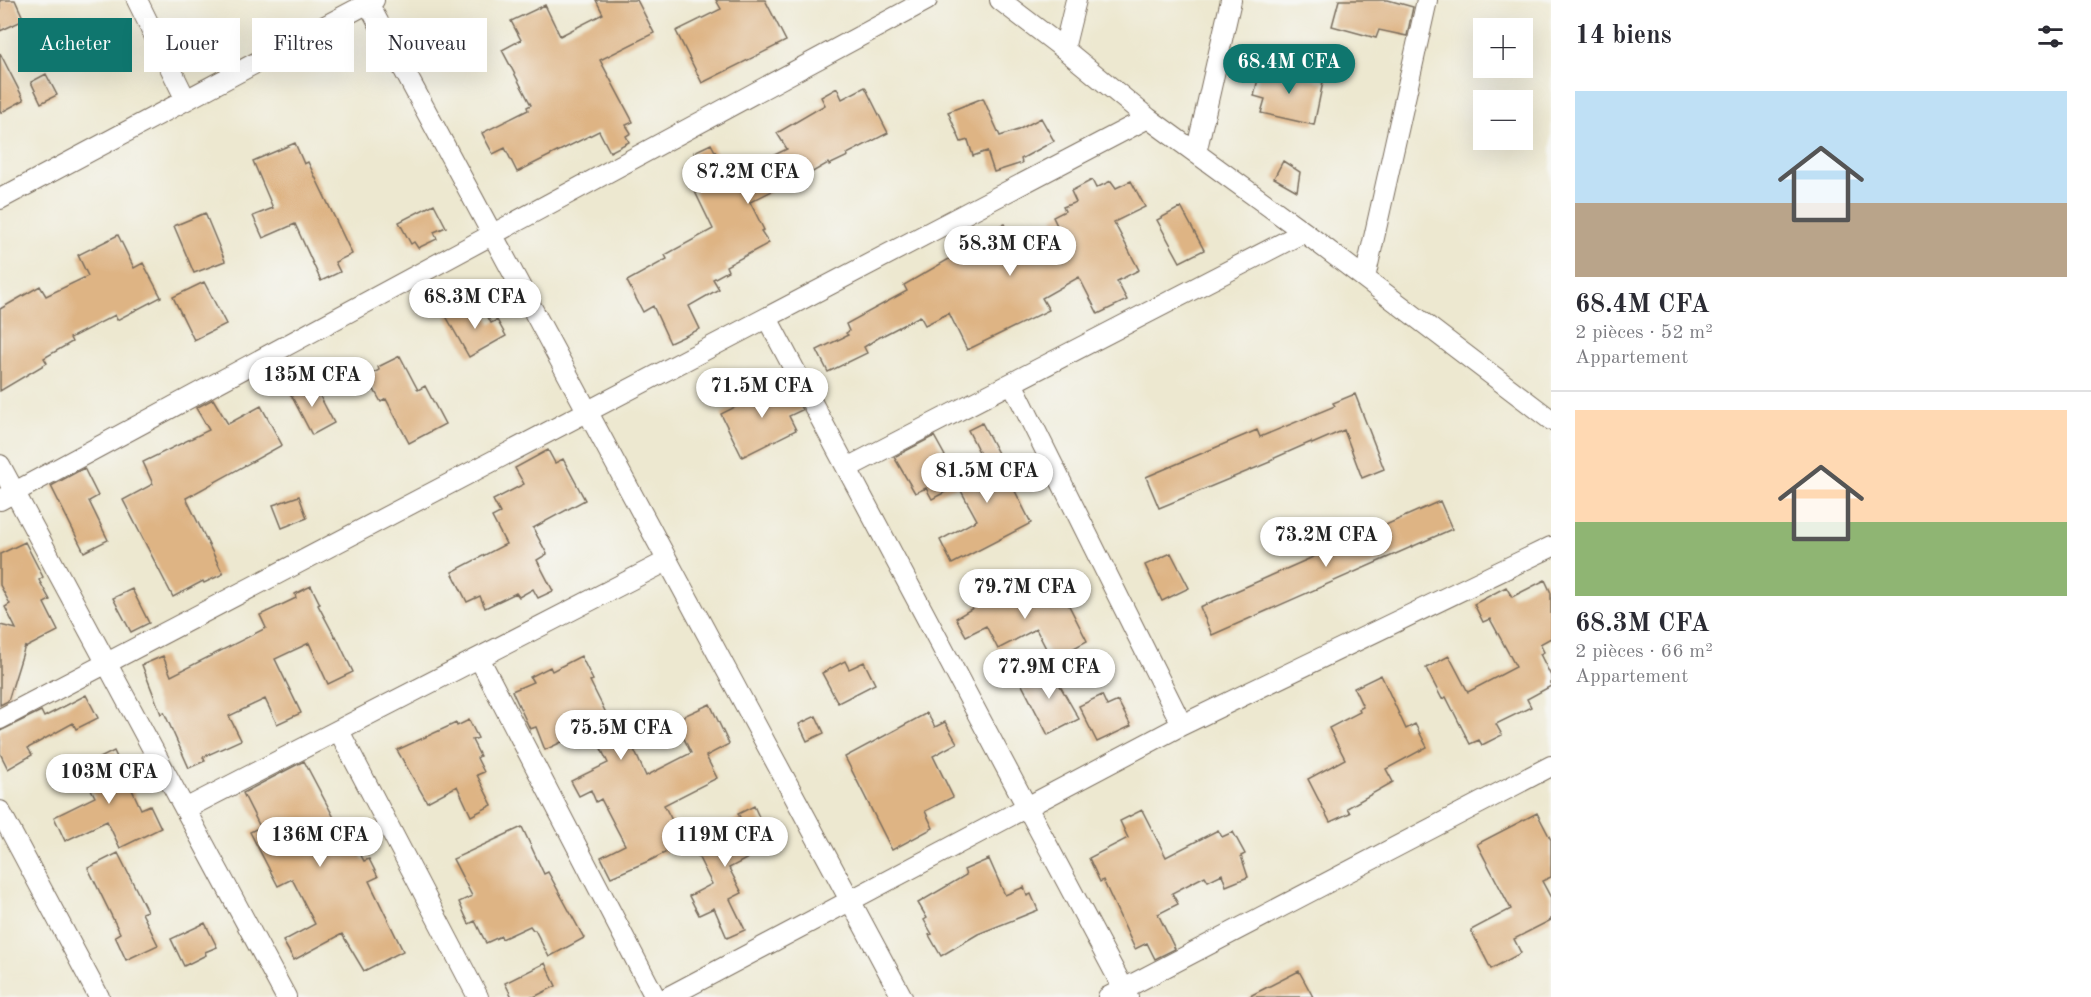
<!DOCTYPE html>
<html lang="fr">
<meta charset="utf-8">
<style>
:root{--surface:#fff;--page:#f2f2f3;--text:#2b2b33;--muted:#7c7c81;--line:#e1e1e2;--accent:#0f766e}
body{margin:0;font-family:"Old Standard TT",serif;background:var(--page);color:var(--text);height:100vh;display:flex;flex-direction:column;font-size:22px;white-space:nowrap}
*{box-sizing:border-box;margin:0}
p{font-size:20px;color:var(--muted)}
.icon{flex:none;width:33px;height:33px;fill:none;stroke:currentColor;stroke-width:2;stroke-linecap:round;stroke-linejoin:round}
.map{position:relative;flex:1;overflow:hidden}
.panel{display:flex;flex-direction:column;background:var(--surface);width:540px}
.panel>*{flex:none}
.hud{position:absolute;left:18px;top:18px;width:570px;height:54px;display:flex;gap:12px}
.controls{position:absolute;left:1473px;top:18px;display:grid;gap:12px}
.controls a{display:grid;place-items:center;width:60px;height:60px;border-radius:0px;background:var(--surface);box-shadow:0 6px 24px #0002;font-size:30px}
.price{position:absolute;translate:-50% -51px;padding:0 14px;border-radius:21px;background:#fff;color:#222;font-size:20px;line-height:39px;filter:drop-shadow(0 2px 3px #0008)}
.price::after{content:'';position:absolute;left:50%;top:36px;width:18px;height:14px;margin-left:-9px;background:inherit;clip-path:polygon(0 0,100% 0,50% 100%)}
.price.selected{background:var(--accent);color:#fff}
ul{padding:0;list-style:none}
li{display:grid;align-content:center;gap:12px;height:318px;padding:0 24px}
li+li{border-top:2px solid var(--line)}
li span{display:grid;place-items:center;height:186px;border-radius:0px;color:#555}
li>.icon{margin-inline-start:auto}
span .icon{width:108px;height:108px;fill:#fffc;stroke-width:1}
li b{font-size:26px}
h2{display:flex;justify-content:space-between;align-items:center;height:72px;padding:0 24px;font-size:26px}
.chip{padding:0 21px;border-radius:0px;background:var(--surface);box-shadow:0 6px 24px #0002;font-size:21px;line-height:54px}
.chip.selected{background:var(--accent);color:#fff}
main{display:flex;flex:1;min-height:0}
.map>svg:first-child{display:block}
.building{fill:#deb484}
.lines{fill:none;stroke-linecap:round;stroke-linejoin:round}
.minor-casing{stroke:#796c5c;stroke-width:22}
.minor{stroke:#fff;stroke-width:20}
</style>
<main>
<div class="map">
<svg width="1551" height="997" viewBox="0 0 1551 997">
<rect width="100%" height="100%" fill="#f6f6f2"/>
<filter id="ink" filterUnits="userSpaceOnUse"><feTurbulence type="fractalNoise" baseFrequency=".0167" numOctaves="2"/><feDisplacementMap in="SourceGraphic" scale="12" xChannelSelector="R" yChannelSelector="G"/><feConvolveMatrix kernelMatrix="1 2 1 2 8 2 1 2 1" color-interpolation-filters="sRGB"/></filter>
<filter id="wash" filterUnits="userSpaceOnUse"><feTurbulence type="fractalNoise" baseFrequency=".008" numOctaves="4" result="noise"/><feDisplacementMap in="SourceGraphic" scale="24" xChannelSelector="R" yChannelSelector="G"/><feGaussianBlur stdDeviation="1.35" result="paint"/><feColorMatrix in="noise" values="0 0 0 0 0 0 0 0 0 0 0 0 0 0 0 0 0 1.4 0 .05"/><feComposite in="paint" operator="in"/></filter>
<g filter="url(#wash)">
<rect width="100%" height="100%" fill="#ede8d0"/>
<g id="blocks">
<path class="building" d="M 0,0 L 15,0 L 24,20 L 0,31 Z
M 596,0 L 637,0 L 654,33 L 600,60 L 633,122 L 626,125 L 631,133 L 626,136 L 629,142 L 610,152 L 599,131 L 517,172 L 505,148 L 493,154 L 482,133 L 528,110 L 527,107 L 531,105 L 502,50 L 521,40 L 511,21 L 545,5 L 560,36 L 603,14 Z
M 716,0 L 765,0 L 786,41 L 702,83 L 676,31 L 721,9 Z
M 1339,0 L 1388,0 L 1413,7 L 1407,36 L 1379,30 L 1376,38 L 1332,26 Z
M 0,53 L 24,100 L 0,113 Z
M 1261,66 L 1323,82 L 1314,125 L 1261,113 L 1265,99 L 1254,96 Z
M 46,74 L 57,95 L 41,103 L 31,82 Z
M 865,87 L 888,133 L 847,154 L 848,156 L 829,165 L 828,163 L 804,177 L 804,175 L 750,202 L 764,230 L 761,231 L 769,243 L 726,266 L 728,271 L 713,279 L 719,289 L 689,306 L 700,329 L 670,343 L 653,306 L 643,312 L 627,281 L 667,259 L 665,255 L 713,229 L 683,167 L 698,159 L 694,152 L 711,144 L 729,177 L 787,149 L 777,133 L 825,105 L 821,97 L 837,88 L 842,99 Z
M 983,98 L 1000,136 L 1018,130 L 1041,118 L 1054,141 L 1021,159 L 1022,163 L 994,172 L 987,151 L 973,156 L 968,140 L 961,142 L 948,112 Z
M 295,143 L 304,164 L 308,162 L 352,254 L 335,262 L 340,272 L 321,281 L 295,224 L 263,238 L 253,216 L 273,208 L 253,161 Z
M 1283,161 L 1300,172 L 1297,191 L 1274,178 Z
M 1092,180 L 1096,188 L 1111,181 L 1116,188 L 1131,181 L 1145,207 L 1114,222 L 1139,270 L 1117,281 L 1127,300 L 1098,314 L 1079,277 L 1042,298 L 1049,310 L 967,350 L 949,313 L 925,325 L 920,316 L 878,338 L 864,347 L 867,353 L 828,372 L 817,350 L 848,335 L 846,333 L 849,331 L 846,324 L 907,291 L 904,285 L 951,258 L 950,255 L 990,235 L 989,230 L 1004,224 L 1020,257 L 1063,238 L 1053,217 L 1065,211 L 1063,207 L 1076,202 L 1071,191 Z
M 434,204 L 446,227 L 434,232 L 437,239 L 418,248 L 414,242 L 411,244 L 399,222 Z
M 1181,207 L 1204,250 L 1180,262 L 1157,220 Z
M 205,213 L 225,261 L 194,273 L 174,226 Z
M 118,235 L 134,268 L 143,263 L 161,297 L 117,320 L 115,315 L 70,338 L 72,342 L 44,358 L 47,363 L 0,391 L 0,309 L 40,286 L 46,296 L 88,276 L 78,255 Z
M 204,282 L 226,324 L 194,340 L 173,297 Z
M 469,304 L 475,314 L 484,310 L 491,323 L 497,320 L 506,336 L 469,357 L 446,316 Z
M 400,356 L 418,390 L 425,386 L 445,424 L 409,443 L 386,399 L 381,402 L 367,377 L 379,370 L 378,367 Z
M 312,381 L 334,423 L 312,435 L 290,393 Z
M 787,381 L 802,410 L 789,416 L 796,430 L 742,457 L 721,414 Z
M 1355,394 L 1384,469 L 1362,478 L 1344,430 L 1312,444 L 1311,442 L 1270,460 L 1270,462 L 1159,508 L 1146,477 L 1257,430 L 1260,437 L 1335,406 L 1333,403 Z
M 213,399 L 228,424 L 261,406 L 282,445 L 186,498 L 223,574 L 204,583 L 203,581 L 173,597 L 123,500 L 153,484 L 143,462 L 209,430 L 196,408 Z
M 982,423 L 1010,476 L 1008,477 L 1031,523 L 952,564 L 940,540 L 977,520 L 959,487 L 989,472 L 968,430 Z
M 934,436 L 945,456 L 942,458 L 957,486 L 932,499 L 926,488 L 915,493 L 894,457 Z
M 548,450 L 555,463 L 563,459 L 585,500 L 533,528 L 547,554 L 537,560 L 553,591 L 538,598 L 533,589 L 519,597 L 516,593 L 485,608 L 480,596 L 467,602 L 452,572 L 506,544 L 492,517 L 500,513 L 493,500 L 524,484 L 515,468 Z
M 84,468 L 98,496 L 89,501 L 108,540 L 84,552 L 51,486 Z
M 299,496 L 307,518 L 282,528 L 273,505 Z
M 1440,501 L 1452,529 L 1212,635 L 1200,607 Z
M 25,542 L 43,577 L 39,580 L 50,600 L 44,603 L 58,631 L 25,648 L 25,646 L 8,701 L 0,705 L 0,625 L 16,629 L 5,607 L 10,604 L 0,585 L 0,554 Z
M 1171,553 L 1189,588 L 1162,601 L 1145,565 Z
M 1005,580 L 1019,609 L 1060,588 L 1087,641 L 1052,660 L 1036,629 L 998,649 L 986,626 L 966,636 L 956,618 L 978,605 L 974,596 Z
M 1545,580 L 1551,593 L 1551,638 L 1540,644 L 1544,652 L 1540,654 L 1551,676 L 1551,686 L 1527,699 L 1531,707 L 1496,724 L 1502,735 L 1482,745 L 1479,740 L 1470,744 L 1446,697 L 1442,699 L 1426,668 L 1449,656 L 1468,692 L 1516,667 L 1490,619 L 1483,622 L 1474,604 L 1506,587 L 1512,597 Z
M 311,586 L 320,604 L 318,605 L 335,637 L 336,636 L 353,672 L 328,684 L 309,643 L 275,659 L 301,713 L 277,724 L 265,699 L 229,716 L 241,740 L 203,757 L 205,761 L 189,768 L 164,712 L 161,714 L 142,665 L 163,656 L 171,676 L 266,628 L 260,615 L 296,598 L 295,594 Z
M 132,589 L 149,623 L 131,632 L 113,598 Z
M 581,656 L 593,680 L 590,681 L 612,725 L 621,721 L 646,776 L 691,753 L 675,720 L 710,704 L 729,744 L 706,756 L 717,778 L 664,805 L 684,843 L 651,860 L 611,877 L 601,857 L 625,845 L 601,799 L 596,802 L 591,790 L 579,796 L 571,781 L 608,763 L 591,728 L 545,750 L 536,727 L 530,729 L 512,691 L 533,682 L 530,677 L 550,667 L 552,671 Z
M 845,661 L 849,669 L 864,662 L 875,684 L 838,703 L 822,673 Z
M 1048,665 L 1079,719 L 1048,735 L 1020,681 Z
M 1381,675 L 1406,729 L 1415,724 L 1427,747 L 1386,769 L 1393,782 L 1347,808 L 1350,813 L 1330,822 L 1308,779 L 1345,759 L 1329,728 L 1360,712 L 1359,709 L 1363,707 L 1354,688 Z
M 86,695 L 98,718 L 76,729 L 73,723 L 28,748 L 32,755 L 8,769 L 0,753 L 0,731 L 41,711 L 44,717 Z
M 1102,695 L 1107,706 L 1118,701 L 1131,726 L 1097,742 L 1079,706 Z
M 927,713 L 935,727 L 945,722 L 957,743 L 933,756 L 953,797 L 925,811 L 933,828 L 892,850 L 845,757 Z
M 816,716 L 824,733 L 807,741 L 799,724 Z
M 469,720 L 478,738 L 472,740 L 480,756 L 477,758 L 484,772 L 477,775 L 492,805 L 471,816 L 457,786 L 427,802 L 397,750 L 456,723 L 457,726 Z
M 114,751 L 141,809 L 150,805 L 161,828 L 120,848 L 107,821 L 65,841 L 54,817 L 95,797 L 80,768 Z
M 304,761 L 340,829 L 342,828 L 356,854 L 359,852 L 364,861 L 369,859 L 378,877 L 369,881 L 403,951 L 364,971 L 342,934 L 294,960 L 283,941 L 315,924 L 292,879 L 278,886 L 250,832 L 260,827 L 243,793 Z
M 754,806 L 764,828 L 743,838 L 752,856 L 729,868 L 742,893 L 730,899 L 745,930 L 727,938 L 714,908 L 699,915 L 689,896 L 712,884 L 691,842 L 740,817 L 738,814 Z
M 1142,810 L 1166,857 L 1218,830 L 1222,837 L 1233,832 L 1245,854 L 1241,856 L 1248,877 L 1226,886 L 1222,874 L 1208,881 L 1205,876 L 1172,893 L 1178,904 L 1158,914 L 1175,949 L 1155,959 L 1147,943 L 1135,949 L 1103,880 L 1100,882 L 1089,858 L 1128,838 L 1120,821 Z
M 1537,813 L 1551,840 L 1551,877 L 1542,881 L 1551,898 L 1551,920 L 1514,939 L 1521,953 L 1491,969 L 1471,930 L 1511,909 L 1477,844 Z
M 522,827 L 544,874 L 548,872 L 584,938 L 549,957 L 535,930 L 533,930 L 530,926 L 502,939 L 501,936 L 486,943 L 475,921 L 469,924 L 459,902 L 472,896 L 453,859 Z
M 118,853 L 147,911 L 142,913 L 158,945 L 126,960 L 115,936 L 120,933 L 88,868 Z
M 989,859 L 1005,895 L 1024,887 L 1027,896 L 1031,894 L 1038,910 L 978,934 L 941,956 L 929,935 L 932,934 L 924,920 L 927,918 L 918,903 L 966,875 L 964,870 Z
M 205,923 L 217,947 L 205,952 L 206,955 L 184,966 L 171,939 Z
M 545,963 L 556,986 L 534,997 L 512,997 L 505,983 Z
M 1299,971 L 1313,997 L 1248,997 Z"/>
</g>
</g>
<g filter="url(#ink)">
<use href="#blocks" fill-opacity="0" stroke="#796c5c" stroke-width="1.5"/>
<g class="lines">
<defs>
<path id="minor" d="M 137,0 L 186,100
M 1000,0 L 1064,49 L 1148,118 L 1304,232 L 1551,420
M 368,3 L 902,997
M 1064,49 L 1076,0
M 1196,153 L 1231,0
M 0,199 L 374,0
M 1365,278 L 1427,0
M 767,318 L 1128,997
M 1012,383 L 1182,725
M 0,465 L 286,997
M 847,468 L 1304,232
M 0,500 L 927,0
M 479,658 L 655,997
M 0,719 L 1148,118
M 339,731 L 478,997
M 185,809 L 667,561
M 0,811 L 99,997
M 668,997 L 1182,725 L 1551,547
M 1108,997 L 1551,766"/>
</defs>
<use href="#minor" class="minor-casing"/>
<use href="#minor" class="minor"/>
</g>
</g>
</svg>
<div class="controls">
<a>+</a>
<a>−</a>
</div>
<b class="price selected" style="left:1289px;top:95px">68.4M CFA</b>
<b class="price" style="left:748px;top:205px">87.2M CFA</b>
<b class="price" style="left:1010px;top:277px">58.3M CFA</b>
<b class="price" style="left:475px;top:330px">68.3M CFA</b>
<b class="price" style="left:312px;top:408px">135M CFA</b>
<b class="price" style="left:762px;top:419px">71.5M CFA</b>
<b class="price" style="left:987px;top:504px">81.5M CFA</b>
<b class="price" style="left:1326px;top:568px">73.2M CFA</b>
<b class="price" style="left:1025px;top:620px">79.7M CFA</b>
<b class="price" style="left:1049px;top:700px">77.9M CFA</b>
<b class="price" style="left:621px;top:761px">75.5M CFA</b>
<b class="price" style="left:109px;top:805px">103M CFA</b>
<b class="price" style="left:320px;top:868px">136M CFA</b>
<b class="price" style="left:725px;top:868px">119M CFA</b>
<div class="hud">
<a class="chip selected">Acheter</a>
<a class="chip">Louer</a>
<a class="chip">Filtres</a>
<a class="chip">Nouveau</a>
</div>
</div>
<section class="panel">
<h2>14 biens<svg class="icon" aria-label="filters" viewBox="0 0 24 24"><path d="M4 7h16M4 17h16"/><circle cx="9" cy="7" r="2"/><circle cx="15" cy="17" r="2"/></svg></h2>
<ul>
<li><span style="background:linear-gradient(#bfe0f5 60%,#b9a48a 0)"><svg class="icon" aria-label="home" viewBox="0 0 24 24"><path d="M3 11l9-7 9 7M6 9v11h12V9"/></svg></span><div><b>68.4M CFA</b><p>2 pièces · 52 m²</p><p>Appartement</p></div></li>
<li><span style="background:linear-gradient(#ffd9b3 60%,#8fb573 0)"><svg class="icon" aria-label="home" viewBox="0 0 24 24"><path d="M3 11l9-7 9 7M6 9v11h12V9"/></svg></span><div><b>68.3M CFA</b><p>2 pièces · 66 m²</p><p>Appartement</p></div></li>
</ul>
</section>
</main>
